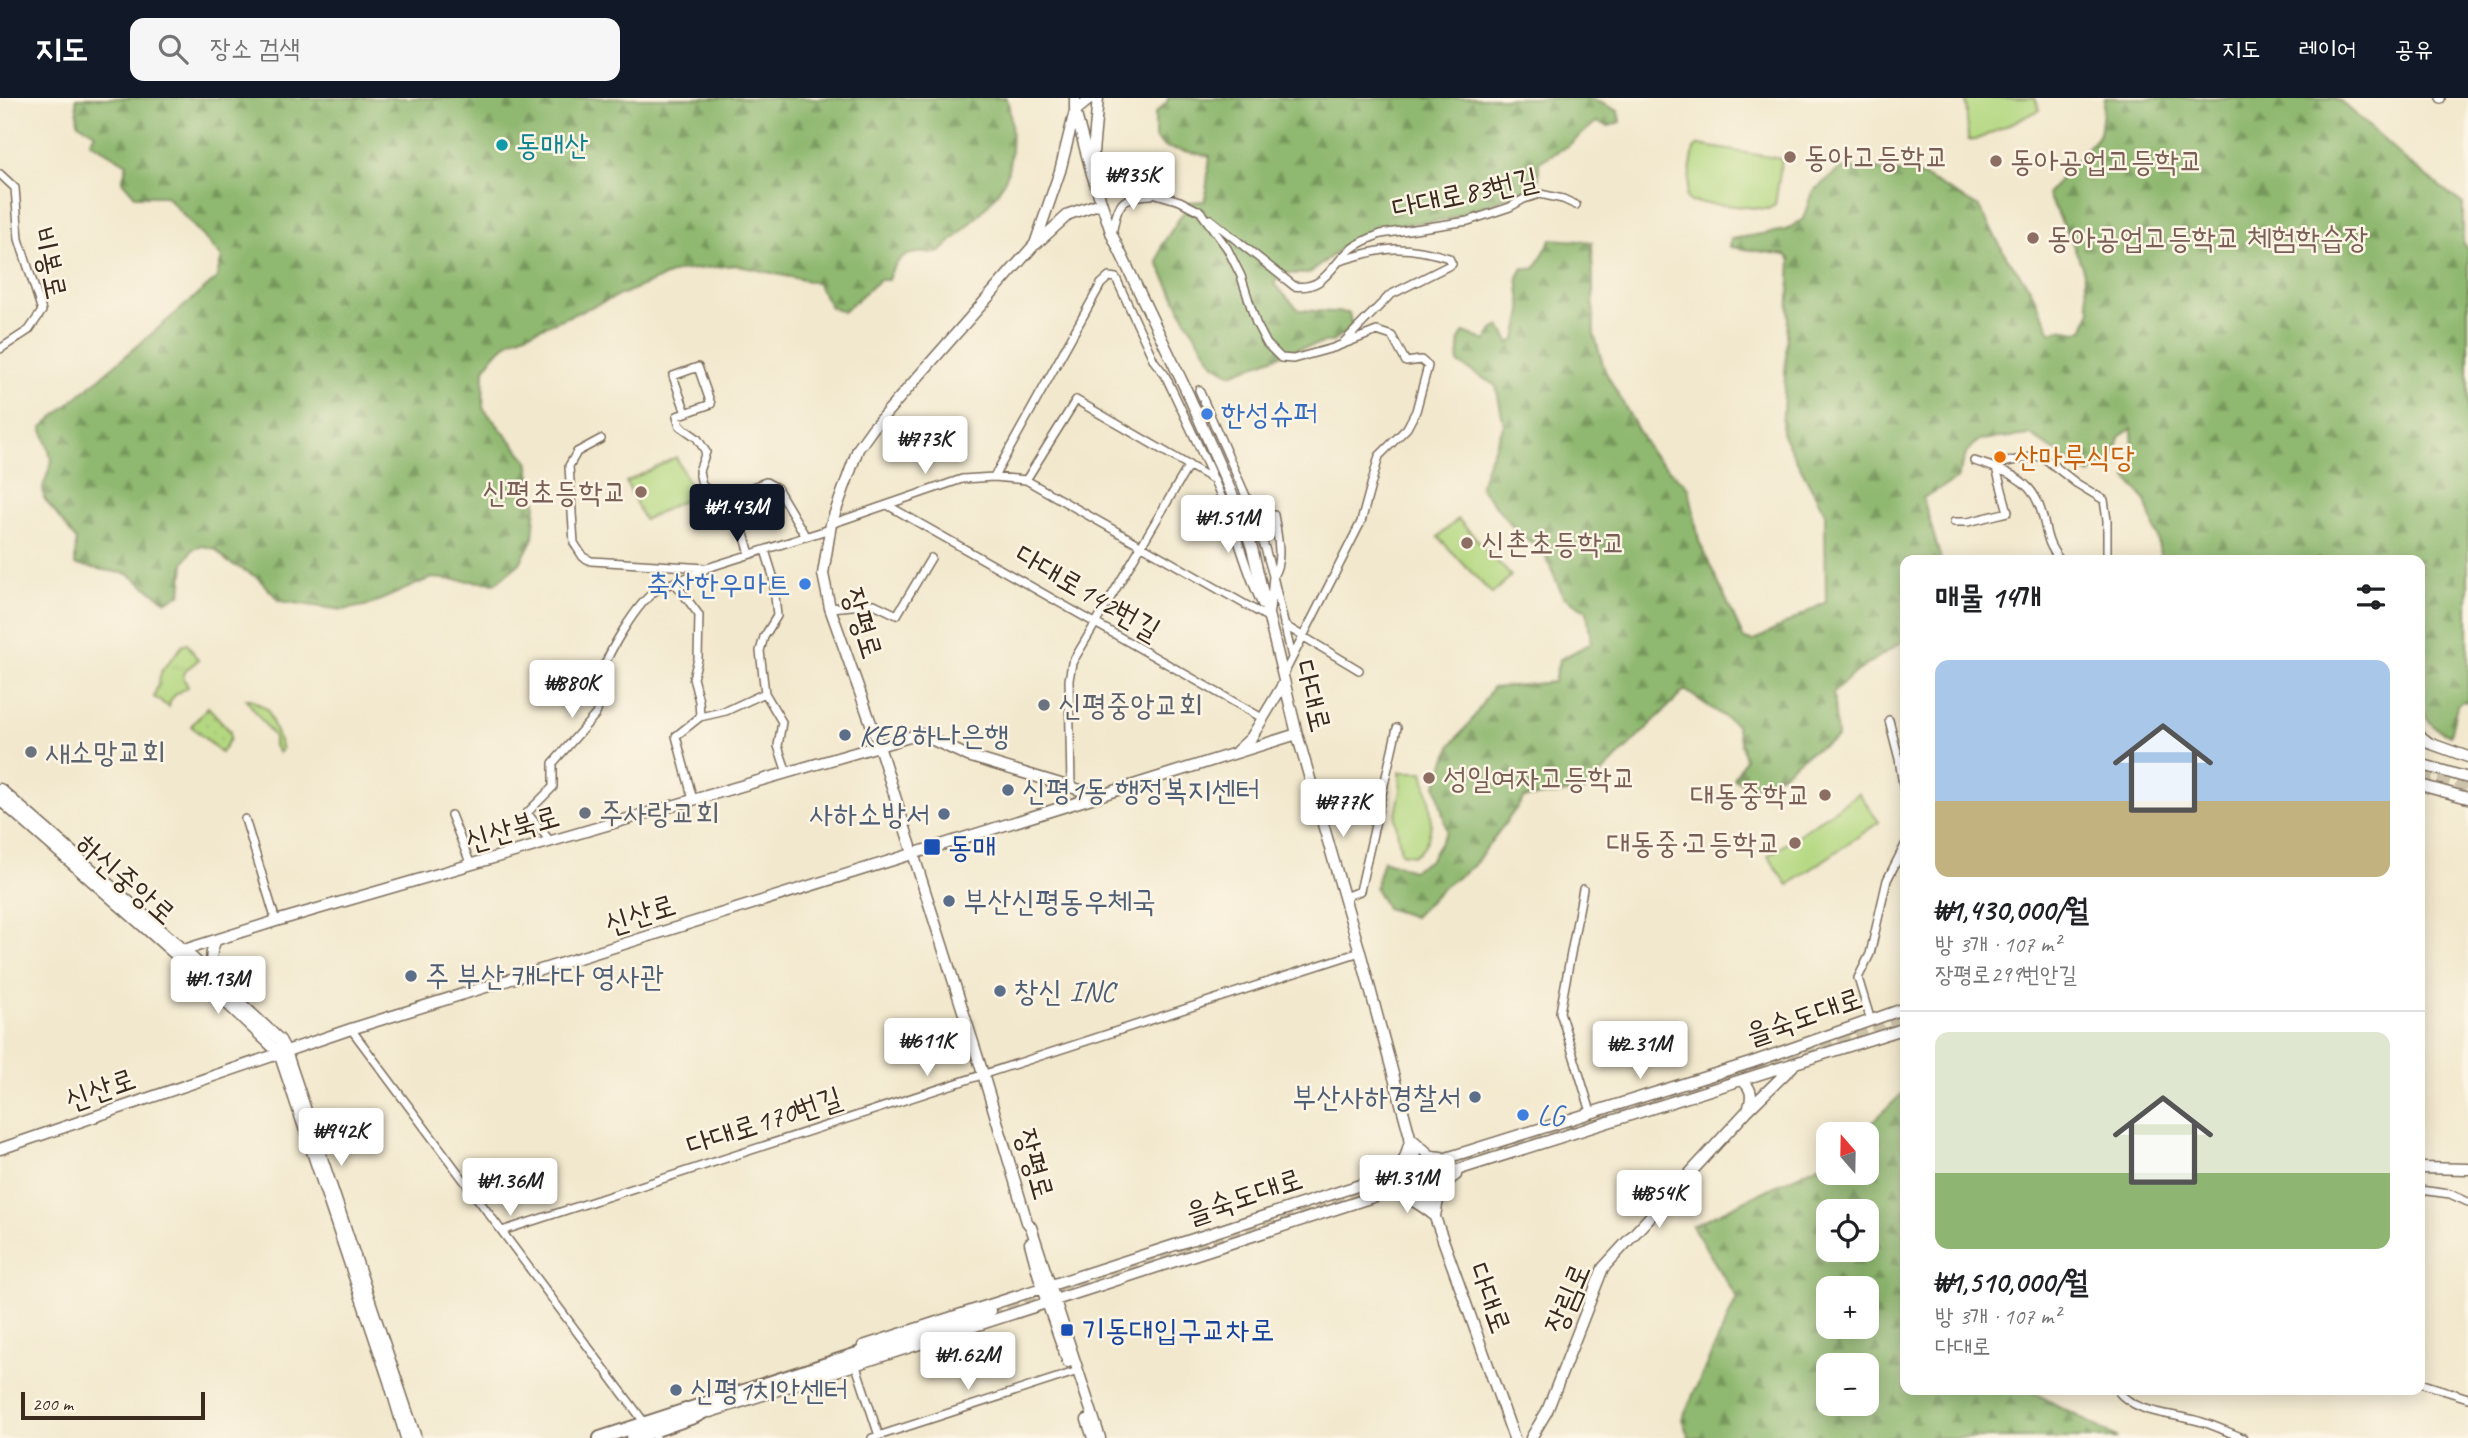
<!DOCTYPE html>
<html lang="ko">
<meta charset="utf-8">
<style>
:root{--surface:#fff;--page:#f6f6f6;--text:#202124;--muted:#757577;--line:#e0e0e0;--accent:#111827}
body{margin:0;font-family:Caveat,"Poor Story",sans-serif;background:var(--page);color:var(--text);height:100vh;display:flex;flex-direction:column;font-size:26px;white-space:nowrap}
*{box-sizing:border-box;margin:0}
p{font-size:23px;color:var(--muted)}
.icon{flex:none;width:38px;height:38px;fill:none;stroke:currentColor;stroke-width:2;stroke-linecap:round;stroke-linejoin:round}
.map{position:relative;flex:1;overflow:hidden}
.details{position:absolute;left:1900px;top:457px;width:525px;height:840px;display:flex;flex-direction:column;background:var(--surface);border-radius:14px;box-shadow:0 4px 18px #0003}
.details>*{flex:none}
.needle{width:46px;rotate:340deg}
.controls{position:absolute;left:1816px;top:1024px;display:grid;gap:14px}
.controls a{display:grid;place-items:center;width:63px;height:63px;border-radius:14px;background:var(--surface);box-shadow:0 4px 18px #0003;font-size:35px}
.scale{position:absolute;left:21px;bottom:18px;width:184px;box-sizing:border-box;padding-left:7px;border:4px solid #3b2a1e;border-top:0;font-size:19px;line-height:24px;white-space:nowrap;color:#3b2a1e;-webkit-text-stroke:5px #fcf5e5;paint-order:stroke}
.price{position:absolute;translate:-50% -60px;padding:0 16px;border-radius:7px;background:#fff;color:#222;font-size:23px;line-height:46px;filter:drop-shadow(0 2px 4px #0008)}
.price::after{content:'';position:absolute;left:50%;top:42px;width:21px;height:16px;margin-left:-10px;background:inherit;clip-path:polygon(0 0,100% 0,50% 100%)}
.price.current{background:var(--accent);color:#fff}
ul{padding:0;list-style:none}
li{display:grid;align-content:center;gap:14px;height:371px;padding:0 35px}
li+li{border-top:2px solid var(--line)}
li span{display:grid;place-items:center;height:217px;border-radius:14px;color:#555}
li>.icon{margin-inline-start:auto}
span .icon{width:126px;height:126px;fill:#fffc;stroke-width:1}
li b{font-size:30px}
h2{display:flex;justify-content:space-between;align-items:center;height:84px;padding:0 35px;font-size:30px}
header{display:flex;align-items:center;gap:42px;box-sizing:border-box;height:98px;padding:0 35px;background:var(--accent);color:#fff}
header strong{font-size:33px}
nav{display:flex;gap:38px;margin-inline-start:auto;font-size:24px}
.search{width:490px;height:63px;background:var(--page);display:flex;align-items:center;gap:18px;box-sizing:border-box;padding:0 24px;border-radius:14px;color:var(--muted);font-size:26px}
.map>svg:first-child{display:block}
.grass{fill:url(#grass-tufts);stroke:#788150;stroke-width:2}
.forest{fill:url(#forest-firs);stroke:#657146;stroke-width:2;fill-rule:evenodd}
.park{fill:url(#park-dots);stroke:#788150;stroke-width:2}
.garden{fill:#b4d881;stroke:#788150;stroke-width:2}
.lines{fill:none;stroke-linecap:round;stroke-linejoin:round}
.highway-tunnel{stroke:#cdc2aa;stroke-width:12;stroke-dasharray:12 6;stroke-linecap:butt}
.street-casing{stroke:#7b6c5b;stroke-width:10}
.secondary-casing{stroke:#7b6c5b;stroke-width:13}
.highway-casing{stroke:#7b6c5b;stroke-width:16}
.street{stroke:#fff;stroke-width:7}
.secondary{stroke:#fff;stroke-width:10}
.highway{stroke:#fff;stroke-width:12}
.culture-dot{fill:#0f9aa8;stroke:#fcf5e5;stroke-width:2.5}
.education-dot{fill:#8d6e63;stroke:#fcf5e5;stroke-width:2.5}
.shop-dot{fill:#3f7fe0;stroke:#fcf5e5;stroke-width:2.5}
.food-dot{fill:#e8710a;stroke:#fcf5e5;stroke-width:2.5}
.worship-dot{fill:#6b7280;stroke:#fcf5e5;stroke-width:2.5}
.service-dot{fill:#5c6f8a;stroke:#fcf5e5;stroke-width:2.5}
.transit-dot{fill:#1a4fb4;stroke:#fcf5e5;stroke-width:2.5}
.labels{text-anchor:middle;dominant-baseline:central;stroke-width:5;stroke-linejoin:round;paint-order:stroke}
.culture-label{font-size:30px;fill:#0d838f;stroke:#fcf5e5;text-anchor:start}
.education-label{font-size:30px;fill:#785e54;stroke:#fcf5e5;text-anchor:start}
.street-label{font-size:30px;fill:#3b2a1e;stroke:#fcf5e5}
.shop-label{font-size:30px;fill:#366cbe;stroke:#fcf5e5;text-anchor:start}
.food-label{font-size:30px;fill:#c56008;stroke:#fcf5e5;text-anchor:start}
.worship-label{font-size:30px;fill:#5b616d;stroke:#fcf5e5;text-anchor:start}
.service-label{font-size:30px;fill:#4e5e75;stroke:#fcf5e5;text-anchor:start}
.transit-label{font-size:30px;fill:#164399;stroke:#fcf5e5;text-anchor:start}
</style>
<header>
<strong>지도</strong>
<div class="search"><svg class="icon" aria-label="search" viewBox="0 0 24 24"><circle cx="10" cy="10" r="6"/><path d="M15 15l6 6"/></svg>장소 검색</div>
<nav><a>지도</a><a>레이어</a><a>공유</a></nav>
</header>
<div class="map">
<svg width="2468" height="1340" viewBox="0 0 2468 1340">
<defs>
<pattern id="grass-tufts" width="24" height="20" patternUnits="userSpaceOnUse" patternTransform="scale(1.75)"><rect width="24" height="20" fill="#b4d881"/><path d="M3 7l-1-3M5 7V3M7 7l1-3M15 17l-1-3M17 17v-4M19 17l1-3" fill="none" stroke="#9cba6f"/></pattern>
<pattern id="forest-firs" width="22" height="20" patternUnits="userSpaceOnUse" patternTransform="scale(1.75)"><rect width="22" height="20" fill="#8fb86f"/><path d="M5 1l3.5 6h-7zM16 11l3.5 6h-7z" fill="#76965b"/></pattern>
<pattern id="park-dots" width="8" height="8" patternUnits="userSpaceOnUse" patternTransform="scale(1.75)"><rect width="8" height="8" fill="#b4d881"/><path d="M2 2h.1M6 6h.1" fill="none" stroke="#9cba6f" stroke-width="1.8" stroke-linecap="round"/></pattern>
</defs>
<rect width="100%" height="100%" fill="#fcf5e5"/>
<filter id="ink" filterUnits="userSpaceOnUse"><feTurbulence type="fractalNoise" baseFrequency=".0143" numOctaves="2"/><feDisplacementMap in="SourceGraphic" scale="14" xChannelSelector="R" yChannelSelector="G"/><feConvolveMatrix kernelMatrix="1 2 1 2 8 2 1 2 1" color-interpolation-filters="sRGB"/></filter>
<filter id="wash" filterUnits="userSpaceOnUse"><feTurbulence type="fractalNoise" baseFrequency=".00686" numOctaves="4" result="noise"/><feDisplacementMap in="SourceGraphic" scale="28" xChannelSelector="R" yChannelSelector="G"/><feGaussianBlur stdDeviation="1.57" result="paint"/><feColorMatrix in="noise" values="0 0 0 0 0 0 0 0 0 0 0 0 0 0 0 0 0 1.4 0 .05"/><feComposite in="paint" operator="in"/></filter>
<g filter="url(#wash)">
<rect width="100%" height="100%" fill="#f2e8cd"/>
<path class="grass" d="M 187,545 L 198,562 L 186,572 L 183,579 L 188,589 C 179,594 170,598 169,609 L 154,599 L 162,572 L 183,547 Z
M 246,601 L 251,601 L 268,612 L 282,651 L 279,655 L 274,648 L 274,639 Z"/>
<path class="forest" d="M 76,0 L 1007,0 C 1013,24 1013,52 1007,76 C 1000,101 958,137 939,155 C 912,153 897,154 888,182 L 879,182 L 843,214 L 831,209 L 817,185 L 735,167 L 678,173 L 511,242 L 495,256 L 484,271 L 483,310 L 528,363 L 536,405 L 533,440 L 520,465 L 496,485 L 431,480 L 369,507 L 343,512 L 280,503 L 257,479 L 228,464 L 215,451 L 203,448 L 193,451 L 184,465 L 181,496 L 166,503 L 128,476 L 75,467 L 76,442 L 44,400 L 43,389 L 52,363 L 42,329 L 216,181 L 222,159 L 166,98 L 135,98 L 122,83 L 127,66 L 90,44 L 95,35 L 78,25 Z
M 1168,0 L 1591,0 L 1618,13 L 1620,24 L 1609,28 L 1596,24 L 1569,47 L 1539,64 L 1539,80 L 1531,90 L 1447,122 L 1405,126 L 1355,139 L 1309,176 L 1281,175 L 1274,186 L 1299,212 L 1349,215 L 1352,229 L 1334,243 L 1296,251 L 1231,276 L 1214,266 L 1186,222 L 1158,165 L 1162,147 L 1190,104 L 1205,103 L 1210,58 L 1164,49 L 1155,40 L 1155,16 L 1167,4 Z
M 2105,0 L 2334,0 L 2342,4 L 2409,65 L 2463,106 L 2463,146 L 2468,152 L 2468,604 L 2463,603 L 2457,607 L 2450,637 L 2434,629 L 2420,611 L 2420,462 L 2161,462 L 2157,438 L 2146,403 L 2127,380 L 2133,357 L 2132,330 L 2119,339 L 2114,360 L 2090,377 L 2031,337 L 1979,342 L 1967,354 L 1957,381 L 1923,400 L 1941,462 L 1906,462 L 1906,541 L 1852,577 L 1833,595 L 1837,640 L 1807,656 L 1782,676 L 1752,689 L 1734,681 L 1745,661 L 1736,627 L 1685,592 L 1584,693 L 1524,700 L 1473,768 L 1441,791 L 1414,819 L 1386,810 L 1375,790 L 1383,762 L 1412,772 L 1430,762 L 1447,733 L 1436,687 L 1452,646 L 1472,622 L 1492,590 L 1554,584 L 1559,562 L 1591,545 L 1587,513 L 1563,498 L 1545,457 L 1514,430 L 1480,389 L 1486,369 L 1504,327 L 1496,288 L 1458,265 L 1460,240 L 1464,234 L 1486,243 L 1493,232 L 1500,228 L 1510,245 L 1516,241 L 1522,214 L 1518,179 L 1523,170 L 1535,171 L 1551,141 L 1592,144 L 1594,236 L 1605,273 L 1651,355 L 1689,390 L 1699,443 L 1744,541 L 1754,543 L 1826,504 L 1825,415 L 1782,335 L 1791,162 L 1786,157 L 1730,149 L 1731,141 L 1786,132 L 1803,121 L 1812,94 L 1840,71 L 1874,70 L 1887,74 L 1910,74 L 1925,79 L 1979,109 L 2006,158 L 2029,188 L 2051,234 L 2059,231 L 2077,234 L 2084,230 L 2091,212 C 2085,200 2088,188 2084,175 C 2076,148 2060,121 2047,96 L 2100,36 Z
M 1906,992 L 1906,1292 L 2029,1292 L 2118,1340 L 1689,1340 L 1682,1321 L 1737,1200 L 1692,1128 L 1829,1062 L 1829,1074 L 1867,1074 L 1867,1036 L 1860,1036 ZM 1829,1113 L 1867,1113 L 1867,1152 L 1829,1152 ZM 1867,1190 L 1867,1228 L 1829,1228 L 1829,1190 ZM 1867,1267 L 1867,1306 L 1829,1306 L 1829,1267 Z"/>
<path class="park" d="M 208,609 L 230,633 L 230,641 L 221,655 L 191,628 Z"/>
<path class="garden" d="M 1966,0 L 2035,0 L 2040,12 L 1976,42 L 1968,42 Z
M 1699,47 L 1782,61 L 1775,107 L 1768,111 L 1690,104 L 1686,99 L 1694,51 Z
M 676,359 L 694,397 L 644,422 L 626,384 Z
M 1458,421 L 1511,478 L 1492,496 L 1438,439 Z
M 1400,674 L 1423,674 C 1429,699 1441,741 1414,757 L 1401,755 L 1395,720 L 1401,693 Z
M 1859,695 L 1879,724 L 1788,787 L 1768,758 Z"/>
</g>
<g filter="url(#ink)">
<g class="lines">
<path class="highway-tunnel" d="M 2420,679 L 2468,693
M 1803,951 L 1906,917
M 1377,1092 L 1813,953
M 989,1213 L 1222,1139 L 1382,1085"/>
<defs>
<path id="street" d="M 2440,0 L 2441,1
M 1093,55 L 1101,71 L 1112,83 L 1180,103 L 1201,114
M 0,76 L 15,90 L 19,141 L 42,213 L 29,232 L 0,251
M 1199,112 L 1227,150 L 1241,178 L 1256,225 L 1267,246 L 1281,260 L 1293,261 L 1333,250 L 1377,233 L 1392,238 L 1406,264 L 1421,262 L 1428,268 L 1416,313 L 1407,330 L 1379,358 L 1361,424 L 1283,578
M 1210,121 L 1294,188 C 1324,193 1331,167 1351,151 C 1360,144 1370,140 1381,136 L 1468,123 L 1510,109 L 1524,101 L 1540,96 L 1563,101 L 1576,107
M 1112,136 C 1118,107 1119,98 1151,97
M 1340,163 C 1384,149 1404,146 1449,160 L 1452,166 L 1390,197 L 1344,244
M 1199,292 L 1249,405 L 1265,450 L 1273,478 L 1270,512
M 686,315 L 673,278 L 698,269 L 711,306 L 677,318 L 680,328 L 697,340 L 706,354 L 699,373 L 702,387 L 739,419 L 750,456
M 601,341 L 577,354 L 569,368 L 574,445 L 583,459 L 591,463 L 706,470
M 1974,363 C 2000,371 2029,379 2039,407 C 2048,430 2043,441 2060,462
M 1996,370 L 2002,365 L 2036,358 L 2044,360 L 2076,385 L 2104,402 L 2107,422 L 2107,462
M 994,379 L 1101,186 L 1109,179 L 1116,180 L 1154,263 L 1165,277 C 1187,323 1209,368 1228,415 C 1240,446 1248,477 1262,507
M 1026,382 L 1076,302 L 1214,382
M 719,401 L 766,384 L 777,390 L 806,439
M 889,408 L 1264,621
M 1274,417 C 1277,436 1284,462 1273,478 L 1292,559
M 1954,424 L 1968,424 L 2008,414 L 1996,370
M 831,426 L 962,381 L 994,379 L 1026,382 L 1269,520
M 765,452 L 773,478 L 777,518 L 764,539 L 760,553 L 765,595 L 782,624 L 778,648 L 787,675
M 675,485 L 699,517 L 698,561 L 693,580 L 699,603 L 700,619
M 830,510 L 874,506 L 897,517 L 931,460
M 1284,527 L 1359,572
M 1889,622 L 1899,661 L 1906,707
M 1071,688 L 1069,582 L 1072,565 L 1189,367
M 693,702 L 676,638 L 700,619 L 726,613 L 765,595
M 451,717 L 471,767
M 245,721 L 276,823
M 551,744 L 527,715 L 553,689 L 553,665 L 596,616 C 602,603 598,591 601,578 C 606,557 638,503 657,492 C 673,483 691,480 707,470 L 830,431
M 1583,791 L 1560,914 L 1591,1014
M 1344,799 L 1360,793 L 1397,630
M 1871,923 L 1858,880 L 1870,856 L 1887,782 L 1906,745
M 351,931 L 656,1340
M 2420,1092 L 2450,1096 L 2468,1104
M 502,1133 L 1360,854
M 856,1268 L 879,1338
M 2420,1285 L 2468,1300
M 2117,1292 C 2136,1317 2175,1315 2202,1324 C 2216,1328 2230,1335 2243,1340
M 872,1340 L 1078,1273"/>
<path id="secondary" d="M 1075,0 L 1075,13 L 1092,76 L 1112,137 L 1189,298 L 1242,419 L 1252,450 L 1297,636 L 1360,854 L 1422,1083 L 1514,1340
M 1091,0 L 1075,13 L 1060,73 L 1035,146 L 873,330 L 858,351 L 831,426 L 823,476 L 830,510 L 879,648 L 983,976 L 1027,1124 L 1031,1129 L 1100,1340
M 1092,65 L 1098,0
M 1036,146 L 1069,116 L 1101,105
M 2420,638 L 2429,645 L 2468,659
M 1237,653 L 1251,640 L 1284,585
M 2420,666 L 2468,680
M 2420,687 L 2468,700
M 0,691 L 184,852 L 280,942 L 286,953 L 416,1340
M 0,702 L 177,858 L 279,955 L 389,1283 L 406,1340
M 177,858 L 184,852 L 276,823 L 920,636 L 968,658 L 1100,698
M 215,880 C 211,866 209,856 216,842
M 1742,982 C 1751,990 1753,997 1749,1009
M 1414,1043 L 1431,1058 L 1441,1059
M 0,1051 L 351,931 L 1297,636
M 2420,1070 L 2468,1071
M 1394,1076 L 1405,1060 L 1411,1040
M 1391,1094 C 1409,1099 1421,1107 1435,1118 C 1438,1100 1440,1087 1456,1077
M 1030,1145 L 1042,1190 L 1068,1264
M 863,1248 L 1357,1088 L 1750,965 L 1906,910
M 710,1314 L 1422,1083 L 1906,930
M 1087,1322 L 1093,1340
M 1531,1340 L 1547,1313 L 1603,1170 L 1747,1013 L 1793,968"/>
<path id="highway" d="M 600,1340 L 989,1213
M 633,1340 L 696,1318 L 717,1307"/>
</defs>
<use href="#street" class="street-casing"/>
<use href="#secondary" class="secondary-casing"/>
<use href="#highway" class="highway-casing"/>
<use href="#street" class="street"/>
<use href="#secondary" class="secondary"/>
<use href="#highway" class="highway"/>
</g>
</g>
<circle class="culture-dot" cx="502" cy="47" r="7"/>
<g class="education-dot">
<circle cx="1790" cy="59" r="7"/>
<circle cx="1996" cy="63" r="7"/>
<circle cx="2033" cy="140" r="7"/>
<circle cx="641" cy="394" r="7"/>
<circle cx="1467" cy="445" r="7"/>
<circle cx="1429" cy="680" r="7"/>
<circle cx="1825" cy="697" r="7"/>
<circle cx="1795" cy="745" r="7"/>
</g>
<g class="shop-dot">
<circle cx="1207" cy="316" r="7"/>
<circle cx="805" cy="486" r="7"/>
<circle cx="1523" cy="1017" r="7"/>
</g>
<circle class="food-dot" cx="2000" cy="359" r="7"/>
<g class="worship-dot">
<circle cx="1044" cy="607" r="7"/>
<circle cx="31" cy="654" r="7"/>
<circle cx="585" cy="715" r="7"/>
</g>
<g class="service-dot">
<circle cx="845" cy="637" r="7"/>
<circle cx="1008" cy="692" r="7"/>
<circle cx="944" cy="716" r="7"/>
<circle cx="949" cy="803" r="7"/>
<circle cx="411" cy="878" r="7"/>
<circle cx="1000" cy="893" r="7"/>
<circle cx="1475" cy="999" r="7"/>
<circle cx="676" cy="1292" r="7"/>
</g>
<g class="transit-dot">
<rect x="923" y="740" width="18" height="18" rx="3.5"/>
<rect x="1060" y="1225" width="14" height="14" rx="3.5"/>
</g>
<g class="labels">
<g class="culture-label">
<text x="516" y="47">동매산</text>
</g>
<g class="education-label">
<text x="1804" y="59">동아고등학교</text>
<text x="2010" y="63">동아공업고등학교</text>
<text x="2047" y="140">동아공업고등학교 체험학습장</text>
<text x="627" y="394" text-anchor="end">신평초등학교</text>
<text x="1481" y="445">신촌초등학교</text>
<text x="1443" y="680">성일여자고등학교</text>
<text x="1811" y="697" text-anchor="end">대동중학교</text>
<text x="1781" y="745" text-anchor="end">대동중•고등학교</text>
</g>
<g class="street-label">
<text transform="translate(1465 95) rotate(-12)">다대로83번길</text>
<text transform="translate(50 165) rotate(78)">비봉로</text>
<text transform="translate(1088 494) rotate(30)">다대로142번길</text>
<text transform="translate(863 525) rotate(73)">장평로</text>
<text transform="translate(1313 598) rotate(76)">다대로</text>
<text transform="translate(512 730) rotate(-16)">신산북로</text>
<text transform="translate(126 781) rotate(41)">하신중앙로</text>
<text transform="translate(640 816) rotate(-17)">신산로</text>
<text transform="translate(1804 918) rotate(-19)">을숙도대로</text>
<text transform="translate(100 991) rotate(-19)">신산로</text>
<text transform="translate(764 1023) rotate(-18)">다대로170번길</text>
<text transform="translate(1035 1066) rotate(74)">장평로</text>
<text transform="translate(1244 1098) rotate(-18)">을숙도대로</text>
<text transform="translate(1490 1200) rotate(70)">다대로</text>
<text transform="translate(1567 1200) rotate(-67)">장림로</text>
</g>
<g class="shop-label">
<text x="1221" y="316">한성슈퍼</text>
<text x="791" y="486" text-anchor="end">축산한우마트</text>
<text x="1537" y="1017">LG</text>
</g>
<g class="food-label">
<text x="2014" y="359">산마루식당</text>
</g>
<g class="worship-label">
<text x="1058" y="607">신평중앙교회</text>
<text x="45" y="654">새소망교회</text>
<text x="599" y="715">주사랑교회</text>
</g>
<g class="service-label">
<text x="859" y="637">KEB 하나은행</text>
<text x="1022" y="692">신평1동 행정복지센터</text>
<text x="930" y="716" text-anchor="end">사하소방서</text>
<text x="963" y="803">부산신평동우체국</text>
<text x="425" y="878">주 부산 캐나다 영사관</text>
<text x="1014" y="893">창신 INC</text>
<text x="1461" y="999" text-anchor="end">부산사하경찰서</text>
<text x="690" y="1292">신평1치안센터</text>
</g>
<g class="transit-label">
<text x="948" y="749">동매</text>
<text x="1081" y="1232">기동대입구교차로</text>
</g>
</g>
</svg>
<div class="controls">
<a><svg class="needle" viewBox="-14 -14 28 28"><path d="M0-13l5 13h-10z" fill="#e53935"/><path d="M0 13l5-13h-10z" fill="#757577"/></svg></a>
<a><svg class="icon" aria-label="locate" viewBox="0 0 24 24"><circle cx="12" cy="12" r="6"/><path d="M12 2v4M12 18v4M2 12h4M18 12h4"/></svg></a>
<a>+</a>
<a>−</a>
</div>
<div class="scale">200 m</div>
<b class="price" style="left:1133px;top:114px">₩935K</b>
<b class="price" style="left:925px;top:378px">₩773K</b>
<b class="price current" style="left:737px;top:446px">₩1.43M</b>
<b class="price" style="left:1228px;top:457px">₩1.51M</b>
<b class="price" style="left:572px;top:622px">₩880K</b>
<b class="price" style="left:1343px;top:741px">₩777K</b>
<b class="price" style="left:218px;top:918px">₩1.13M</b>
<b class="price" style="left:927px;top:980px">₩611K</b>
<b class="price" style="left:1640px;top:983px">₩2.31M</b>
<b class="price" style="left:341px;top:1070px">₩942K</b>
<b class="price" style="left:1407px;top:1117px">₩1.31M</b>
<b class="price" style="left:510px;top:1120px">₩1.36M</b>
<b class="price" style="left:1659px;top:1132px">₩854K</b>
<b class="price" style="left:968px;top:1294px">₩1.62M</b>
<section class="details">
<h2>매물 14개<svg class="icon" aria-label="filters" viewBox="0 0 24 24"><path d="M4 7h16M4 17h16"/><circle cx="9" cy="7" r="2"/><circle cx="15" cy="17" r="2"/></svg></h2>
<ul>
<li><span style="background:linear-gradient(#a9c7e8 65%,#c2b280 0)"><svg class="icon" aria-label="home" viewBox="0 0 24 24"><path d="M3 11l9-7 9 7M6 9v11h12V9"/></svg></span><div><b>₩1,430,000/월</b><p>방 3개 · 107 m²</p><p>장평로299번안길</p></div></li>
<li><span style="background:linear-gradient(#dfe7d0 65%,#8fb573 0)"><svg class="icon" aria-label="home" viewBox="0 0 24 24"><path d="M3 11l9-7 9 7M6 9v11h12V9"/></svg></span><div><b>₩1,510,000/월</b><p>방 3개 · 107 m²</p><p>다대로</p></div></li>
</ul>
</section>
</div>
